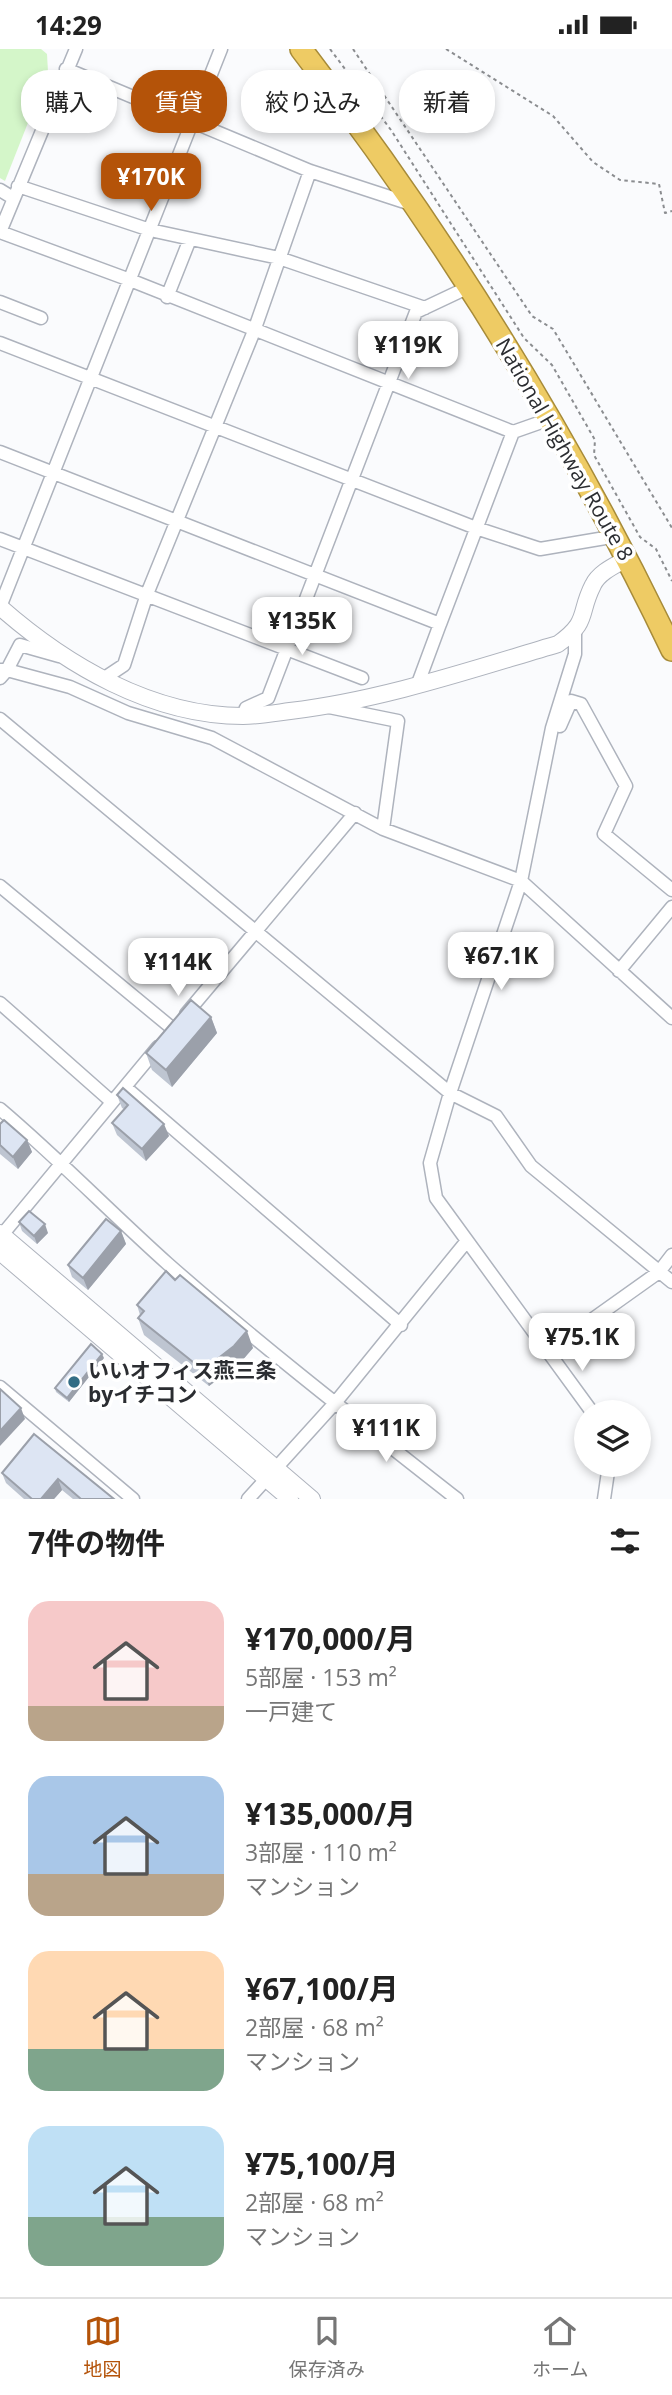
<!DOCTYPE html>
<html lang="ja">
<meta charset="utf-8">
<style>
:root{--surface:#fff;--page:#f6f6f6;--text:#222;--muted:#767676;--line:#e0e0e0;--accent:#b45309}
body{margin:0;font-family:"Open Sans","Noto Sans JP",sans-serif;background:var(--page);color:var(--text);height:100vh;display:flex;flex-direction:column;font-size:26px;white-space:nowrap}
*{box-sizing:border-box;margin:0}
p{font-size:23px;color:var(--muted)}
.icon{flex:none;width:38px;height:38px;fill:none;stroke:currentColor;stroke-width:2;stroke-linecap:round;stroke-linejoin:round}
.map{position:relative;height:1450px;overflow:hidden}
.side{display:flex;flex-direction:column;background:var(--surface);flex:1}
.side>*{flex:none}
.guide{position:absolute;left:21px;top:21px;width:630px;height:63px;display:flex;gap:14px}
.controls{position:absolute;left:574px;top:1351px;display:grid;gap:14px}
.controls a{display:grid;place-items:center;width:77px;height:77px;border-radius:50%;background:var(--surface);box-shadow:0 4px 10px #0003;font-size:35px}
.price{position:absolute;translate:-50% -60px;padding:0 16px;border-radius:14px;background:#fff;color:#222;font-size:23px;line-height:46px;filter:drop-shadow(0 2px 4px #0008)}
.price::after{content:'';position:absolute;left:50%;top:42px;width:21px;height:16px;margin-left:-10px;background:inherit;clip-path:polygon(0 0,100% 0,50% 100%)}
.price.active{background:var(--accent);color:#fff}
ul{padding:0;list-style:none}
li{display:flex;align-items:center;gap:21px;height:175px;padding:0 28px}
li span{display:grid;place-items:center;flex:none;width:196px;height:140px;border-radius:21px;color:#555}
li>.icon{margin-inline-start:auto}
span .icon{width:84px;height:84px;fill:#fffc;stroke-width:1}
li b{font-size:30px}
h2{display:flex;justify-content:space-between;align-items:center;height:84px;padding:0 28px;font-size:30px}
.tag{padding:0 24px;border-radius:28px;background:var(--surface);box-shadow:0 4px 10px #0003;font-size:24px;line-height:63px}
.tag.active{background:var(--accent);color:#fff}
.status{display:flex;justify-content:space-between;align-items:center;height:49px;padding:0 35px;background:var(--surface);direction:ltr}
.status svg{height:19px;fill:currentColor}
.menu{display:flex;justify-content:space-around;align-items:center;height:98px;border-top:2px solid var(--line);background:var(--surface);font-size:19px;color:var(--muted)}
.menu a{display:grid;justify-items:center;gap:4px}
.menu .active{color:var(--accent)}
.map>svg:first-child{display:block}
.green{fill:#d4f6c9}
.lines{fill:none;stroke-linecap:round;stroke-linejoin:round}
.minor-casing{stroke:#aeb3bd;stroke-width:15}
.tertiary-casing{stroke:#aeb3bd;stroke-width:18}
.trunk-casing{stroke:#a78b39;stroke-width:24}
.path{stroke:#8b8d90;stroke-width:2;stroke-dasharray:3.5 3.5;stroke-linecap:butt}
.minor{stroke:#fff;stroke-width:12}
.tertiary{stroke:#fff;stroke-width:16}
.trunk{stroke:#eecb64;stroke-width:21}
.wall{fill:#bec5d1}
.shaded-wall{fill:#9ba0aa}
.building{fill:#dde5f3;stroke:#9ba0aa;stroke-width:2}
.poi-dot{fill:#326d85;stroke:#fff;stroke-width:2.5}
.labels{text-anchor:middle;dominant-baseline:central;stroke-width:7;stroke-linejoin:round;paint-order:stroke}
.street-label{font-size:21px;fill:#2b2d31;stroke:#fff}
.poi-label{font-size:21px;font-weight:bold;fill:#2b2d31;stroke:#fff;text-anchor:start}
</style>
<div class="status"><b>14:29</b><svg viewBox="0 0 49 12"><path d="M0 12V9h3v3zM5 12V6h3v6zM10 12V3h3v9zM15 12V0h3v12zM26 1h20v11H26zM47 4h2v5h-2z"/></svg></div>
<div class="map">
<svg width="672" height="1450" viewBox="0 0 672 1450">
<rect width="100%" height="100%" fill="#fafbfd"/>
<path class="green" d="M 0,0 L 41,0 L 47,5 L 48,23 L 5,132 L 0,129 Z"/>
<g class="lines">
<defs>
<path id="minor" d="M 76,0 L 0,183 L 130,231 L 513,383 L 550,370
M 66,20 L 310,122 L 411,155
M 18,137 L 150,181 L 279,209 L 425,259
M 0,141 L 13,149
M 167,248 L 190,190
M 0,253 L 41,269
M 0,294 L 476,479 L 540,500 L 617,487
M 0,403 L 440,575 L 513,383
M 0,490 L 362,629
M 0,558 L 221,0
M 575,583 L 575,605 L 552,679 L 521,832 L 450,1044 L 430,1114 L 436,1149 L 592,1363
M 0,621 L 7,621 L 20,596 L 59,607
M 0,629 L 7,621 L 70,638 L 128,664 L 212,689 L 383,780 L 521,832 L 672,969
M 103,630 L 124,616 L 147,545 L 254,282 L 310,122
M 417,637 L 440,575
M 329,658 L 398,672 L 383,780
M 243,667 L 246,659 L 268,649 L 416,263 L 469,238
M 0,670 L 450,1044 L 496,1067 L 531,1117 L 672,1233
M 560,677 L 571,652 L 581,655 L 626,737 L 604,785 L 672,841
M 0,837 L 173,980
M 619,922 L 672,858
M 0,954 L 112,1053
M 186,965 L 355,764
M 125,1038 L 401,1276
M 0,1060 C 59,1110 111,1164 168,1215 C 261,1297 359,1373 457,1450
M 2,1192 L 2,1186 L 158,998
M 548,1302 L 659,1223 L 672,1206
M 0,1338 L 133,1450
M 248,1450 L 335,1354 L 466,1193
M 604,1450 L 609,1416"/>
<path id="tertiary" d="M 0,558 C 66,616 152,667 243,667 C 258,667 275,664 290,662 C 382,651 470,621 558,595 C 590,572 578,565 593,536 C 599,523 616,516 628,509
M 0,1184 L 312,1450
M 0,1203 L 290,1450"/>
<path id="trunk" d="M 301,0 C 445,187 570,388 672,601"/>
</defs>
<use href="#minor" class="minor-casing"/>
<use href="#tertiary" class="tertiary-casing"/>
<use href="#trunk" class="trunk-casing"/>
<path class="path" d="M 330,0 L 391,81 L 524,289 L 552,316 L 595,391 L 594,406 L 640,488 L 656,500 L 672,532
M 353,0 L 532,267 L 553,280 L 672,479
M 446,0 L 553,67 L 593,113 L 620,131 L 659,135 L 665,164 L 672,162"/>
<use href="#minor" class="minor"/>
<use href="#tertiary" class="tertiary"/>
<use href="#trunk" class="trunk"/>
</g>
<path class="wall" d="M 211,968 L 217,984 L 172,1038 L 152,1021 L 146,1004 Z
M 117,1046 L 169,1087 L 146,1112 L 117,1086 L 112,1074 L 124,1060 L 122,1059 Z
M 0,1075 L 27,1091 L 32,1103 L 18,1120 L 0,1105 Z
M 19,1173 L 48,1184 L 37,1195 L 22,1182 Z
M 121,1182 L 126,1195 L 88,1241 L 72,1228 L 68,1216 Z
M 137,1256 L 253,1299 L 240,1314 L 209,1337 L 144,1286 L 138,1269 L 140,1266 Z
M 104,1309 L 69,1353 L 56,1343 L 55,1339 Z
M 34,1385 L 114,1450 L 73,1450 L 62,1441 L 54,1450 L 24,1450 L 6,1434 L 2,1424 Z"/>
<path class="shaded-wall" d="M 211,968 L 217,984 L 172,1038 L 166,1021 Z
M 164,1075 L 169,1087 L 146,1112 L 142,1100 Z
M 27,1091 L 32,1103 L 18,1120 L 13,1108 Z
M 45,1175 L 48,1184 L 37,1195 L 34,1187 Z
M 121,1182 L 126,1195 L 88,1241 L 83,1229 Z
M 247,1282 L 253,1299 L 240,1314 L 209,1337 L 203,1321 Z
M 102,1305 L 104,1309 L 69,1353 L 67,1349 Z
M 21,1359 L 25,1370 L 0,1397 L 0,1382 Z
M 58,1430 L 62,1441 L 54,1450 L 41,1450 Z"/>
<path class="building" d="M 191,951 L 211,968 L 166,1021 L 146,1004 Z
M 123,1039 L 164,1075 L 142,1100 L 112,1074 L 128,1056 L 117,1046 Z
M 4,1071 L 27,1091 L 13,1108 L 0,1096 L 0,1075 Z
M 29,1162 L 45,1175 L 34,1187 L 19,1173 Z
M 106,1170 L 121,1182 L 83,1229 L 68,1216 Z
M 166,1222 L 175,1231 L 180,1226 L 247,1282 L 234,1297 L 203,1321 L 138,1269 L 144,1262 L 137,1256 Z
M 91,1295 L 102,1305 L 67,1349 L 55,1339 Z
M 0,1340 L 21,1359 L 0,1382 Z
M 34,1385 L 114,1450 L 81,1450 L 58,1430 L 41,1450 L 32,1450 L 2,1424 Z"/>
<circle class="poi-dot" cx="74" cy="1333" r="7"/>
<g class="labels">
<g class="street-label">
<text transform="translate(565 400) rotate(60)">National Highway Route 8</text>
</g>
<g class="poi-label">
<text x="88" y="1321">いいオフィス燕三条<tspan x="88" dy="24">byイチコン</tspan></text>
</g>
</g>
</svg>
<div class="controls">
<a><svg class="icon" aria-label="layers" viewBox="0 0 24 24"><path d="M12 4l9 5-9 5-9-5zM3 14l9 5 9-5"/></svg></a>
</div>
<b class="price active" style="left:151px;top:164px">¥170K</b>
<b class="price" style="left:408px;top:332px">¥119K</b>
<b class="price" style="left:302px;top:608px">¥135K</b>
<b class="price" style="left:501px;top:943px">¥67.1K</b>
<b class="price" style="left:178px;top:949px">¥114K</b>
<b class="price" style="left:582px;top:1324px">¥75.1K</b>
<b class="price" style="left:386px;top:1415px">¥111K</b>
<div class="guide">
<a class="tag">購入</a>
<a class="tag active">賃貸</a>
<a class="tag">絞り込み</a>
<a class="tag">新着</a>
</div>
</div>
<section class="side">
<h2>7件の物件<svg class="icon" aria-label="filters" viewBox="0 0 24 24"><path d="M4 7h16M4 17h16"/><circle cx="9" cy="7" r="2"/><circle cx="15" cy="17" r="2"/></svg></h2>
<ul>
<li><span style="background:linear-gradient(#f6c9c9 75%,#b9a48a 0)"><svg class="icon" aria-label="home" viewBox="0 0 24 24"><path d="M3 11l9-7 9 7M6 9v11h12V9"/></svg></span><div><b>¥170,000/月</b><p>5部屋 · 153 m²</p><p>一戸建て</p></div></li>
<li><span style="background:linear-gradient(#a9c7e8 70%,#b9a48a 0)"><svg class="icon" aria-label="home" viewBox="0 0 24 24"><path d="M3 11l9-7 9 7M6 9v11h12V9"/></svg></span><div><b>¥135,000/月</b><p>3部屋 · 110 m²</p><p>マンション</p></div></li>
<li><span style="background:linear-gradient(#ffd9b3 70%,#7fa58c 0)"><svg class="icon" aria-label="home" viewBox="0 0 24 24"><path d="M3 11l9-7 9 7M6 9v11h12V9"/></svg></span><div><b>¥67,100/月</b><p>2部屋 · 68 m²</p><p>マンション</p></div></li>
<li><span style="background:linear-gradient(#bfe0f5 65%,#7fa58c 0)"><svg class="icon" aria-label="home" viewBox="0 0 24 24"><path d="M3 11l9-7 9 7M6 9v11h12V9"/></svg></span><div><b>¥75,100/月</b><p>2部屋 · 68 m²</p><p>マンション</p></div></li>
</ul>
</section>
<nav class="menu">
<a class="active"><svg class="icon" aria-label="map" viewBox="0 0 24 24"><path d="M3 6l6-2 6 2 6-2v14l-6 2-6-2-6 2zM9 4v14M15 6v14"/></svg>地図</a>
<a><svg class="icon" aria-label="saved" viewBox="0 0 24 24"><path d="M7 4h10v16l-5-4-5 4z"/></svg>保存済み</a>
<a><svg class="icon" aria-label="home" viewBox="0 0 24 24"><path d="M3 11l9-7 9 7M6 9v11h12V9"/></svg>ホーム</a>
</nav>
